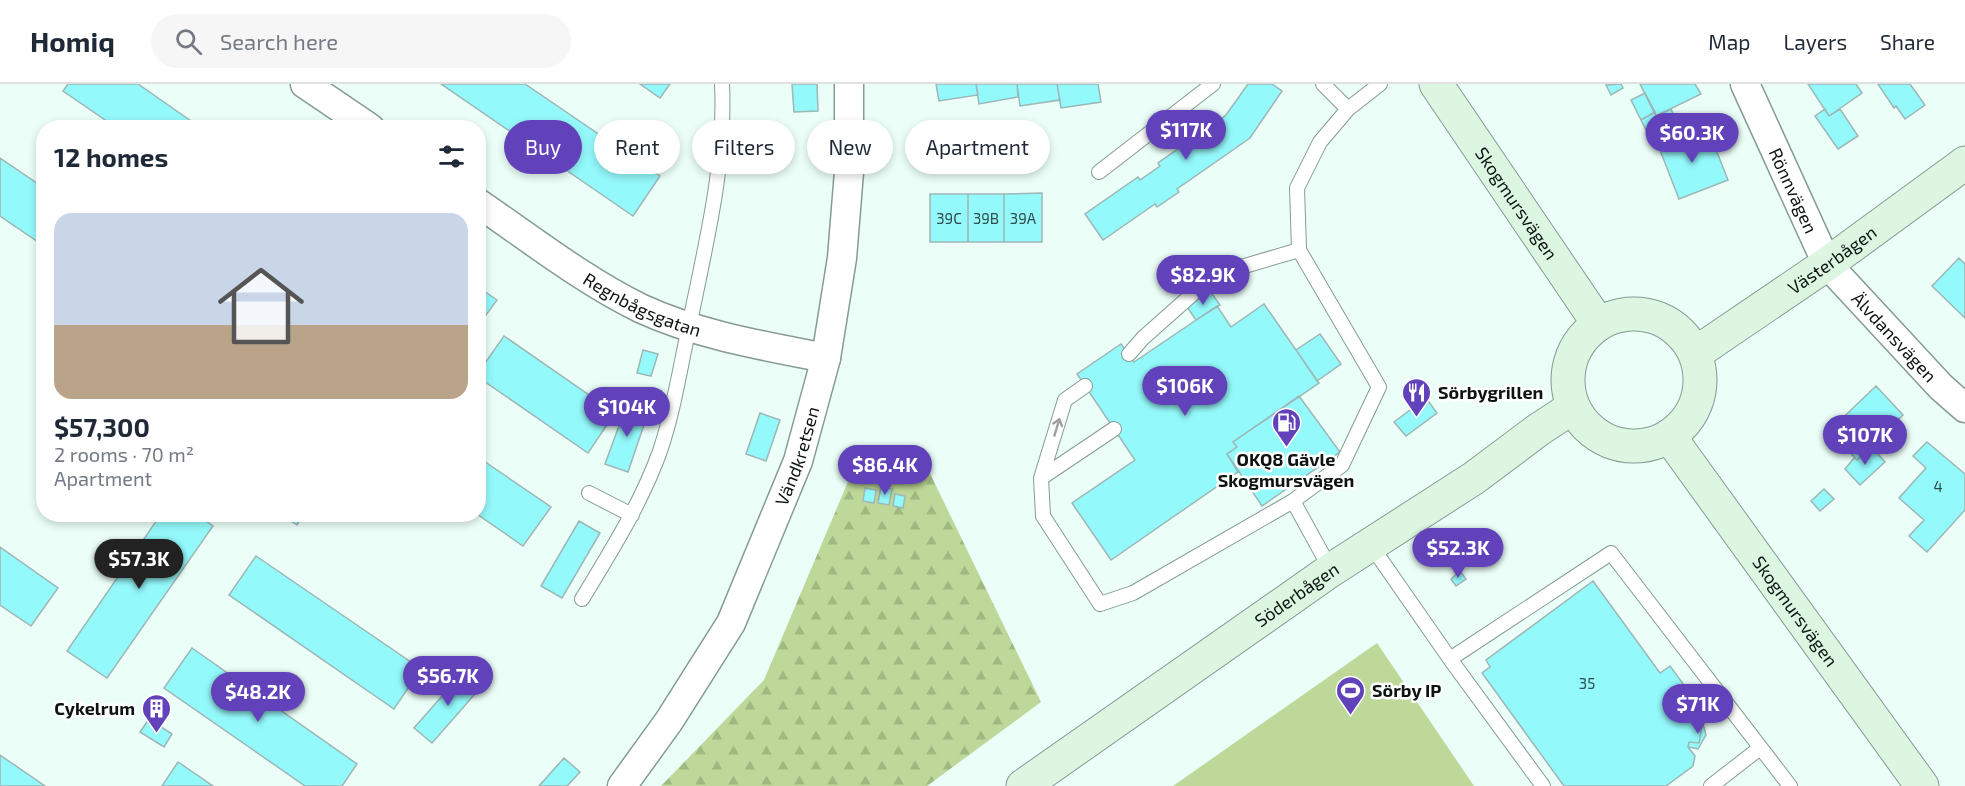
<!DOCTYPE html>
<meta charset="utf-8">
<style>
:root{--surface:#fff;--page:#f6f6f7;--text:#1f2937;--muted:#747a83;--line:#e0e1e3;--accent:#6242ba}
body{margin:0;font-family:"Exo 2",sans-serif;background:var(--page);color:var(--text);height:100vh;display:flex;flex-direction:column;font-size:22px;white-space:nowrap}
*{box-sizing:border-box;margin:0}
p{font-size:20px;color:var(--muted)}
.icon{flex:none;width:33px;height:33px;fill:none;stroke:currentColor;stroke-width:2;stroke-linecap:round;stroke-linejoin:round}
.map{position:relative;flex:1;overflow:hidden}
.panel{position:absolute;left:36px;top:36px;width:450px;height:402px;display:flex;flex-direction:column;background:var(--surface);border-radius:24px;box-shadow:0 3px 9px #0003}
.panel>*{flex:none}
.banner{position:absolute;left:504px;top:36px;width:570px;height:54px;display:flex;gap:12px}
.price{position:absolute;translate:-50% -51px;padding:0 14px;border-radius:21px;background:var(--accent);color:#fff;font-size:20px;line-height:39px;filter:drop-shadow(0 2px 3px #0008)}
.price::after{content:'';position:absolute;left:50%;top:36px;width:18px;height:14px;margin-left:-9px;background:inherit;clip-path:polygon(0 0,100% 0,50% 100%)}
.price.selected{background:#222;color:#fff}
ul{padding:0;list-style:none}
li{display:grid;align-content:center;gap:12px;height:318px;padding:0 18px}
li span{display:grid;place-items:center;height:186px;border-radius:18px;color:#555}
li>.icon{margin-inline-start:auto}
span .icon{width:108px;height:108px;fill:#fffc;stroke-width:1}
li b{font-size:26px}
h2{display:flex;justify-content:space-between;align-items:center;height:72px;padding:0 18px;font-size:26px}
.pill{padding:0 21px;border-radius:27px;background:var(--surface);box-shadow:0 3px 9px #0003;font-size:21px;line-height:54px}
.pill.selected{background:var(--accent);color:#fff}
header{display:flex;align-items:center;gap:36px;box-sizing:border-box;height:84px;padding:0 30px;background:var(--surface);border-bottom:2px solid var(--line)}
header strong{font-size:28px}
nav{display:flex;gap:33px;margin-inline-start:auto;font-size:21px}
.search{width:420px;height:54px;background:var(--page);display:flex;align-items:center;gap:15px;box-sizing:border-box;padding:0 21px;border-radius:33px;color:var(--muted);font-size:22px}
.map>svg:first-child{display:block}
.forest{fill:url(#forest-firs)}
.garden{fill:#bdd898}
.building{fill:#94f9fb;stroke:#9db6b6;stroke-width:1.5}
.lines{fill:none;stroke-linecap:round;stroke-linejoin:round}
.lane-casing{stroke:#859b94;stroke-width:16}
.street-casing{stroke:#859b94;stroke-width:31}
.secondary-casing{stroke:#859b94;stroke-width:35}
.lane{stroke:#fff;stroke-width:14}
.street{stroke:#fff;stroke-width:28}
.secondary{stroke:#dcf6e2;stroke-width:33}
.oneway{stroke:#9ea1a0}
.labels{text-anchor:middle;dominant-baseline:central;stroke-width:5;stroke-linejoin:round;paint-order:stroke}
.number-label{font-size:15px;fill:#2e4d4c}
.street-label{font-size:18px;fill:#0c1411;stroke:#fff}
.poi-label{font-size:18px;font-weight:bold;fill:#0c1411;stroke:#fff;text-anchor:start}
</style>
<header>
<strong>Homiq</strong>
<div class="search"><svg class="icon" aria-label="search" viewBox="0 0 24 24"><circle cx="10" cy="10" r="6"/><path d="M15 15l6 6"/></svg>Search here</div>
<nav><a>Map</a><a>Layers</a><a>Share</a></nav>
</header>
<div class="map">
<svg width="1965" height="702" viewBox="0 0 1965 702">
<defs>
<pattern id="forest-firs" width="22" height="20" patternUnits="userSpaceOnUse" patternTransform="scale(1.5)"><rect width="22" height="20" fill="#bdd898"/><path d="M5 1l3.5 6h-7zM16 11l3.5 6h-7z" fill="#a1b882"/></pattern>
</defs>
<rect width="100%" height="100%" fill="#ebfef8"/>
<path class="forest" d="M 920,369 L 1041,618 L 927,702 L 661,702 L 764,596 L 856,379 Z"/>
<path class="garden" d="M 1377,559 L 1474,702 L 1173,702 Z"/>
<path class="building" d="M 68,0 L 138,0 L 201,44 L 117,44 L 63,7 Z
M 441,0 L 525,0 L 660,92 L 633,132 Z
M 640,0 L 670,0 L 660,14 Z
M 792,0 L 817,0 L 818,27 L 794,28 Z
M 936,0 L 976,0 L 978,11 L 939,17 Z
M 976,0 L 1017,0 L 1018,13 L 979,20 Z
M 1017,0 L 1057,0 L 1060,16 L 1020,22 Z
M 1057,0 L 1098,0 L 1101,18 L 1061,24 Z
M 1248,0 L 1272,0 L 1282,7 L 1250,54 L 1177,105 L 1179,108 L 1157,123 L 1155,120 L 1103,156 L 1085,130 L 1138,93 L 1140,96 L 1160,82 L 1158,79 L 1226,31 Z
M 1621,0 L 1623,4 L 1611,11 L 1606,1 Z
M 1640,0 L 1695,0 L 1701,10 L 1656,32 Z
M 1808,0 L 1856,0 L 1862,9 L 1829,32 Z
M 1878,0 L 1910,0 L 1925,21 L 1905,35 L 1896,22 L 1894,24 Z
M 1645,9 L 1655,28 L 1641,36 L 1631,16 Z
M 1671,25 L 1677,38 L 1649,52 L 1641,36 L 1655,28 L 1656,32 Z
M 1825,25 L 1829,32 L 1840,25 L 1858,52 L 1838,65 L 1815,32 Z
M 1698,46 L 1704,62 L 1713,58 L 1728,96 L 1679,115 L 1658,61 Z
M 958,62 L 976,63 L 976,69 L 958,69 Z
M 1032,62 L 1042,62 L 1042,69 L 1032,69 Z
M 0,74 L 44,104 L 44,162 L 0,132 Z
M 1042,109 L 1042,158 L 1004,158 L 1004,110 Z
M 930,110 L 968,110 L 968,158 L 930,158 Z
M 968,110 L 1004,110 L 1004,158 L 968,158 Z
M 1959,174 L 1965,180 L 1965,234 L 1932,202 Z
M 478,203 L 497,216 L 478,242 Z
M 1210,207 L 1220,221 L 1196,236 L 1187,223 Z
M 1264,220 L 1319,299 L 1233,358 L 1237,363 L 1227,370 L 1238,388 L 1111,476 L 1072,419 L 1135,376 L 1077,290 L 1121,260 L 1134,278 L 1217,222 L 1231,243 Z
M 1320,250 L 1341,280 L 1317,297 L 1296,266 Z
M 504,252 L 615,329 L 588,369 L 478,293 L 478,289 Z
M 643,266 L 658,270 L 651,292 L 637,289 Z
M 1876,302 L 1903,331 L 1857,376 L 1829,347 Z
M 1299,312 L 1340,368 L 1262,422 L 1227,370 L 1237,363 L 1233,358 Z
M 1426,314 L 1437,329 L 1406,352 L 1394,338 Z
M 627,320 L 649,326 L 628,388 L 605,380 Z
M 760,329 L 780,336 L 766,377 L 746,370 Z
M 1927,358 L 1965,390 L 1965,426 L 1927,468 L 1909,452 L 1924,436 L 1899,414 L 1926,384 L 1913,372 Z
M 1871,362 L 1885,378 L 1860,401 L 1845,385 L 1854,374 L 1857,376 Z
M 478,373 L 551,423 L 523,462 L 477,430 Z
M 881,403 L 892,405 L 889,421 L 878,419 Z
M 865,404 L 876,406 L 874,419 L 863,417 Z
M 1824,405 L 1834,415 L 1820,427 L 1811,417 Z
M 895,410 L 905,412 L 903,424 L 893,422 Z
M 161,430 L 196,430 L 213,442 L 107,594 L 67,567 Z
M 281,430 L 304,430 L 297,441 Z
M 579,437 L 600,449 L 562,514 L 541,502 Z
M 0,463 L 58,504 L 31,542 L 0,521 Z
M 256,472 L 421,585 L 394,625 L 229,511 Z
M 1460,487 L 1466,495 L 1456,502 L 1451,495 Z
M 1593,497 L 1660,589 L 1670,582 L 1690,609 L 1680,617 L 1693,635 L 1692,640 L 1702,642 L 1699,659 L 1689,658 L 1688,663 L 1695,672 L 1693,682 L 1666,702 L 1564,702 L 1482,589 L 1490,583 L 1486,576 Z
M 192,564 L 357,680 L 342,702 L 305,702 L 164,604 Z
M 465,586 L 482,602 L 432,659 L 414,644 Z
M 1690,609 L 1696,617 L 1693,635 L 1680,617 Z
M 149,635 L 172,650 L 164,663 L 140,648 Z
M 1693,635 L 1702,636 L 1706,651 L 1698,665 L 1688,663 L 1689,658 L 1699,659 L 1702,642 L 1692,640 Z
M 0,671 L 45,702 L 0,702 Z
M 564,674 L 580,688 L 567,702 L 539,702 Z
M 178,678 L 213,702 L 162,702 Z"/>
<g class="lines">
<defs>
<path id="lane" d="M 1323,0 L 1348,25
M 1099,88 L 1213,0
M 1129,270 L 1143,254 L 1214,191 L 1299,166
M 1085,302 L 1065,316 L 1041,394 L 1043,432 L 1100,520 L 1133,509 L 1293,417
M 1041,394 L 1114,345
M 589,409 L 632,431
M 1370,460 L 1450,575 L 1543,702
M 1331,486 L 1293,417 L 1342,381 L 1379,303 L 1299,166 L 1297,104 L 1320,58 L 1348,25 L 1380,0
M 582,515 C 611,467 641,420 660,367 C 674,326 680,284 689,243 C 705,162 726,83 722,0
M 1450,575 L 1611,469 L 1790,702
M 1711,702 L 1760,664"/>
<g id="street">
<path d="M 305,0 L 370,44"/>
<path id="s1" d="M 1745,0 L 1827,180 L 1941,303 L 1965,324"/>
<path id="s2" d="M 478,119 C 531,155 583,196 640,224 C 698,251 764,262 826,274"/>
<path id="s3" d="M 622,702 L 669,637 L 731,539 L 798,377 L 826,274 L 842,174 L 849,88 L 849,0"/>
</g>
<g id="secondary">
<path id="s4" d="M 1436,0 L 1598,239"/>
<circle cx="1634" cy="296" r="66"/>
<path id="s5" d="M 1696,269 L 1827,180 L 1965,79"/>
<path id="s6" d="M 1669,352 L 1922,702"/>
<path id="s7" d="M 1023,702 L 1331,486 L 1474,394 L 1538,346 L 1573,323"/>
</g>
</defs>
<use href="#lane" class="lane-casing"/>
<use href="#street" class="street-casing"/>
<use href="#secondary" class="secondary-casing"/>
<use href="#lane" class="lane"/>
<use href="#street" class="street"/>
<use href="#secondary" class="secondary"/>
</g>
<defs><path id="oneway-shaft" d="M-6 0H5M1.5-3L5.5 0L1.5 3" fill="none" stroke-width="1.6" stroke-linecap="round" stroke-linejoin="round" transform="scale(1.5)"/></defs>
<use class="oneway" href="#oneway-shaft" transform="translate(1057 343) rotate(-73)"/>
<defs>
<symbol id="restaurant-pin" viewBox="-11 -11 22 30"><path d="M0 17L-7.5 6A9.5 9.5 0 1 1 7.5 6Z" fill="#6242ba" stroke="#fff"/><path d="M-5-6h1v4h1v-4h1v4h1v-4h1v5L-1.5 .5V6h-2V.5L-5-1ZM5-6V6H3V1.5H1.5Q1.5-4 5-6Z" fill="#fff"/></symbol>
<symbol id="fuel-pin" viewBox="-11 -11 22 30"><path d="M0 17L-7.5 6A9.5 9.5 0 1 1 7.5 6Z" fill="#6242ba" stroke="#fff"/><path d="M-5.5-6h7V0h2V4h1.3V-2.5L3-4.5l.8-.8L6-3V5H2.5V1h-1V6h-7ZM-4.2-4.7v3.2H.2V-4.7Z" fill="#fff"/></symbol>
<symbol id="stadium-pin" viewBox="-11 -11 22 30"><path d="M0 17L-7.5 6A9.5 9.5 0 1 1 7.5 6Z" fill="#6242ba" stroke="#fff"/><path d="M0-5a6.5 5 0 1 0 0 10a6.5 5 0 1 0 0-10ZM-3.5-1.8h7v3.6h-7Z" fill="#fff"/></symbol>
<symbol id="building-pin" viewBox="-11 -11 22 30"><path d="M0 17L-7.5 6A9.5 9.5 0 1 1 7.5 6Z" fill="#6242ba" stroke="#fff"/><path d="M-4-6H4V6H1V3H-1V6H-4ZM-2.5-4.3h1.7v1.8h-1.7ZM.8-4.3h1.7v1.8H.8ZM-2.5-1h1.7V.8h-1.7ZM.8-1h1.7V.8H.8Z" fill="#fff"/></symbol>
</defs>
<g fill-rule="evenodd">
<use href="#restaurant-pin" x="1400" y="292" width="33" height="45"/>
<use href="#fuel-pin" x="1270" y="322" width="33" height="45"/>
<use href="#stadium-pin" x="1334" y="590" width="33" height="45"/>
<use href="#building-pin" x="140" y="608" width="33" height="45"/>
</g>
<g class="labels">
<g class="number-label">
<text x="949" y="134">39C</text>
<text x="986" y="134">39B</text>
<text x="1023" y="134">39A</text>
<text x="1938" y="402">4</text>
<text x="1587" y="599">35</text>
</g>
<g class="street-label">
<text stroke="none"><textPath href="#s1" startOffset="117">Rönnvägen</textPath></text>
<text stroke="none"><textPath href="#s4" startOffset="144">Skogmursvägen</textPath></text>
<text stroke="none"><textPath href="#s5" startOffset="165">Västerbågen</textPath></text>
<text stroke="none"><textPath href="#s2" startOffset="194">Regnbågsgatan</textPath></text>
<text stroke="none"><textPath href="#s1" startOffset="297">Älvdansvägen</textPath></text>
<text stroke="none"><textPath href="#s3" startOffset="376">Vändkretsen</textPath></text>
<text stroke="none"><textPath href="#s7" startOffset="334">Söderbågen</textPath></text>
<text stroke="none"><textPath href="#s6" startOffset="216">Skogmursvägen</textPath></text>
</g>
<g class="poi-label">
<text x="1438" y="308">Sörbygrillen</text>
<text x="1286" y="375" text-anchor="middle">OKQ8 Gävle<tspan x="1286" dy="21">Skogmursvägen</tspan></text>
<text x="1372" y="606">Sörby IP</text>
<text x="135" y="624" text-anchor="end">Cykelrum</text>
</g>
</g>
</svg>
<b class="price" style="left:1186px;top:77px">$117K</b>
<b class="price" style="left:1692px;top:80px">$60.3K</b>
<b class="price" style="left:1203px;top:222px">$82.9K</b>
<b class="price" style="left:1185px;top:333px">$106K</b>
<b class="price" style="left:627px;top:354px">$104K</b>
<b class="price" style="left:1865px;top:382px">$107K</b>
<b class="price" style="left:885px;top:412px">$86.4K</b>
<b class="price" style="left:1458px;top:495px">$52.3K</b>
<b class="price selected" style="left:139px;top:506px">$57.3K</b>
<b class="price" style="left:448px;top:623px">$56.7K</b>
<b class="price" style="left:258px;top:639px">$48.2K</b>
<b class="price" style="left:1698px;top:651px">$71K</b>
<div class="banner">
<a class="pill selected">Buy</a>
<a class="pill">Rent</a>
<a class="pill">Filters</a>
<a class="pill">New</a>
<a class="pill">Apartment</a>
</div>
<section class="panel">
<h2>12 homes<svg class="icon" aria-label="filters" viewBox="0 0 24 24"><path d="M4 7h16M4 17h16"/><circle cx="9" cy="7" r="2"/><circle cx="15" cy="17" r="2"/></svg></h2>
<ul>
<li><span style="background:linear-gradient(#c9d6e8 60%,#b9a48a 0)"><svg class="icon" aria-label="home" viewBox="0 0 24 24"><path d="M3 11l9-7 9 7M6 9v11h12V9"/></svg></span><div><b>$57,300</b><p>2 rooms · 70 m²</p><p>Apartment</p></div></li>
</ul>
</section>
</div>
